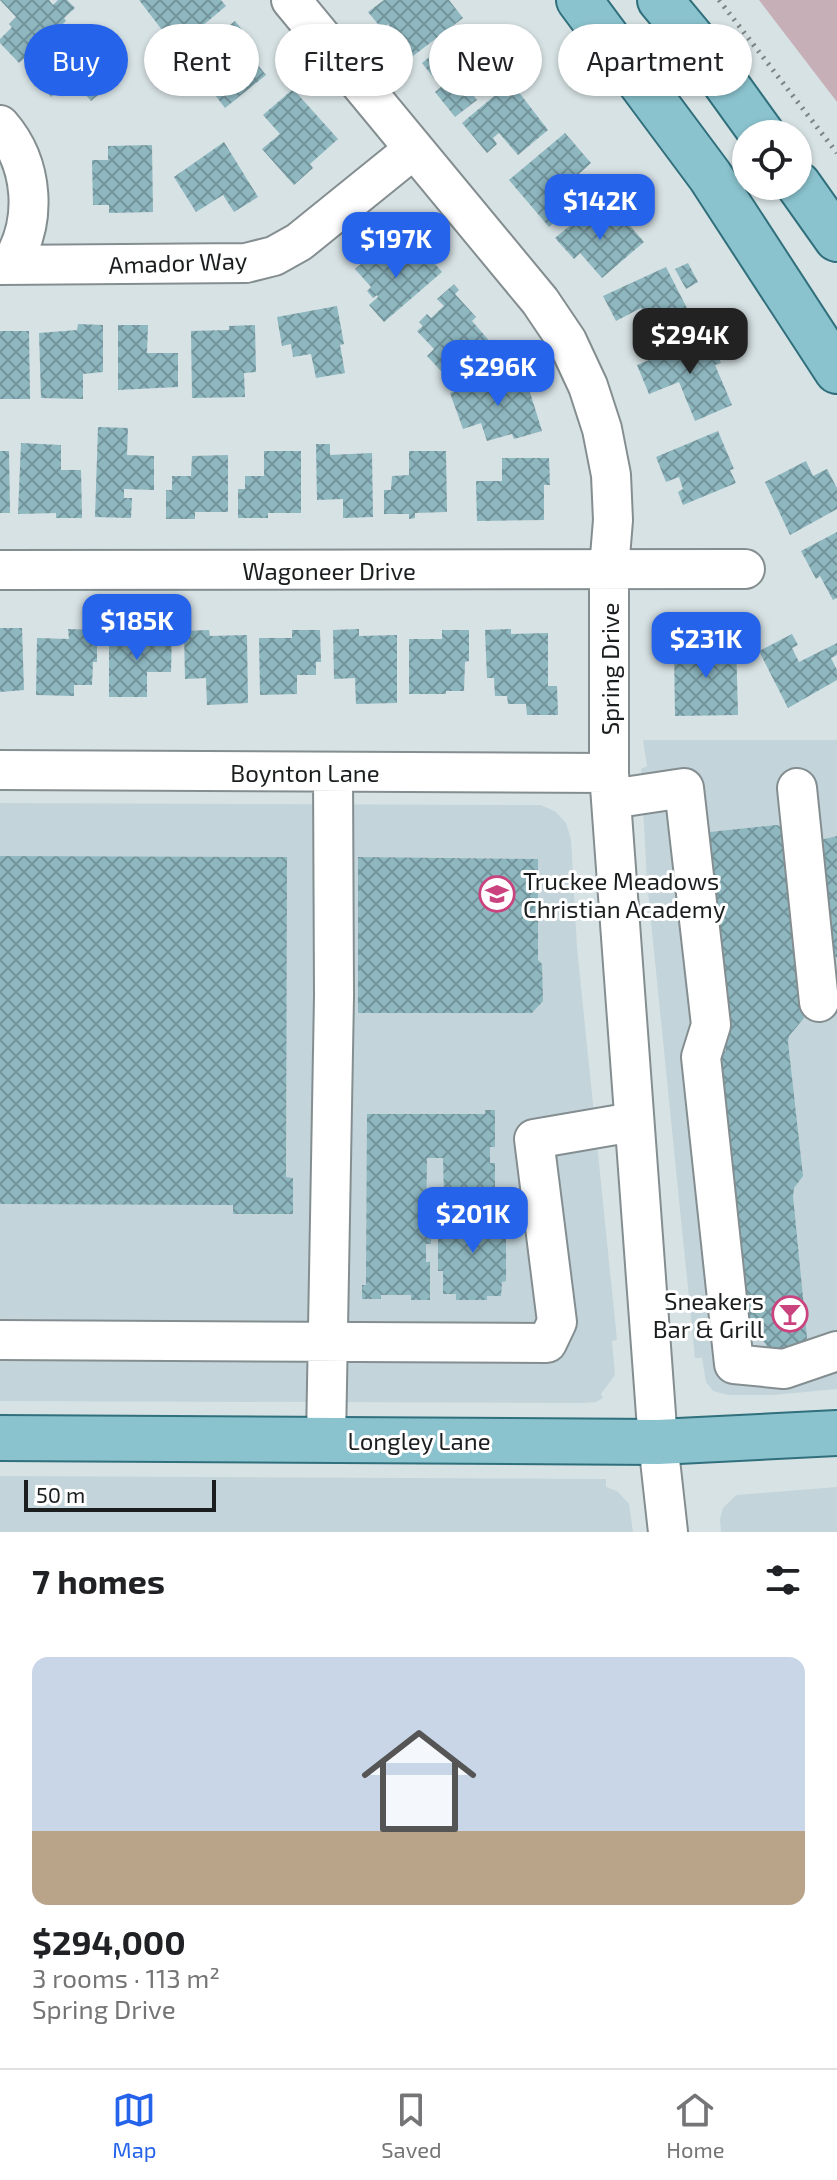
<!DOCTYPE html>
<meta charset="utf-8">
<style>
:root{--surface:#fff;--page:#f6f6f6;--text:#202124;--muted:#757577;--line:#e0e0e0;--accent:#2563eb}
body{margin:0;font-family:"Exo 2",sans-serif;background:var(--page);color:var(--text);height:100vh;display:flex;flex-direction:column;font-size:30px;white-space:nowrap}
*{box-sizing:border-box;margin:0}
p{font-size:26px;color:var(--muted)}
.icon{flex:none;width:44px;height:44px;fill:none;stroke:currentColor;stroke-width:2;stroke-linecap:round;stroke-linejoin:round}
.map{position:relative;height:1532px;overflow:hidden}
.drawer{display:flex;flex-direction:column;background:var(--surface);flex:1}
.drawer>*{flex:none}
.guide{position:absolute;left:24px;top:24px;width:790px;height:72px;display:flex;gap:16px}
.fabs{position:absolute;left:732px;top:120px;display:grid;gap:16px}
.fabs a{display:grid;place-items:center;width:80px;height:80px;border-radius:50%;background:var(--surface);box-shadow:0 2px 6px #0004;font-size:40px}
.scale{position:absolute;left:24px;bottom:20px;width:192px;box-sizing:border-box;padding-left:8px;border:4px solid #1b1e1f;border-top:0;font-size:22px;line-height:28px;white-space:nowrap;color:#1b1e1f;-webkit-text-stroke:6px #fff;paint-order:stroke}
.price{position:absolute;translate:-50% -68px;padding:0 18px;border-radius:16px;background:var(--accent);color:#fff;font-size:26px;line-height:52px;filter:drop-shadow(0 2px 4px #0008)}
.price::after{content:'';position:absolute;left:50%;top:48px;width:24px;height:18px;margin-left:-12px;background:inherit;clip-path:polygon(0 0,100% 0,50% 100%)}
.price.on{background:#222;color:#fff}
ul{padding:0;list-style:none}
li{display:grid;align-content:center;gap:16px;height:424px;padding:0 32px}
li span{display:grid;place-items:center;height:248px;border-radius:16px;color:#555}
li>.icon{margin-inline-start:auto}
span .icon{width:144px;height:144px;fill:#fffc;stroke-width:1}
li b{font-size:34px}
h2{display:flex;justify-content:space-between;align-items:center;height:96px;padding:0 32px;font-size:34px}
.pill{padding:0 28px;border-radius:36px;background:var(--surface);box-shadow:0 2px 6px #0004;font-size:28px;line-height:72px}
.pill.on{background:var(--accent);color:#fff}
.tab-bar{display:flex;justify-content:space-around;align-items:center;height:112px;border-top:2px solid var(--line);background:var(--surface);font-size:22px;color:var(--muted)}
.tab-bar a{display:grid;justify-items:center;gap:4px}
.tab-bar .on{color:var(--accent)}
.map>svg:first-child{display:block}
.built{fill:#c3d5da}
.green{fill:#c7afb7}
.building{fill:url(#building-cross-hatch)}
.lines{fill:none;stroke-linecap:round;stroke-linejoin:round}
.minor-casing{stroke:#848e90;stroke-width:42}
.major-casing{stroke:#306f7c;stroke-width:48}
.path{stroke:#7d8485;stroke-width:5;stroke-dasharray:2 6;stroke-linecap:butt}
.minor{stroke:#fff;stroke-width:38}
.major{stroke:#8ac3ce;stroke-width:44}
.labels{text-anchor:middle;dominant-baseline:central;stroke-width:6;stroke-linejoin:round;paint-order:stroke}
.street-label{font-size:24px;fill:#1b1e1f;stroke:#fff}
.poi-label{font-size:24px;fill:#1b1e1f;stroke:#fff;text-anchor:start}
</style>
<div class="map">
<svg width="837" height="1532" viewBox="0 0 837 1532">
<defs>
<pattern id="building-cross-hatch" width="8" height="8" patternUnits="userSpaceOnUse" patternTransform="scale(2)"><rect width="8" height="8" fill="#8eb7c0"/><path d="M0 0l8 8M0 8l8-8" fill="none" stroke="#73949b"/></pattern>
</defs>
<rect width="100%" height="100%" fill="#d7e2e4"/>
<path class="built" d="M 643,740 L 837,740 L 837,1389 L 773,1395 L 728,1395 L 713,1391 L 706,1382 L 702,1358 L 695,1358 L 647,882 L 641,769 L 647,766 Z
M 0,803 L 541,805 L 556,812 L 566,823 L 571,839 L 577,947 L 617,1340 L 612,1341 L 615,1375 L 601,1394 L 603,1398 L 596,1402 L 584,1403 L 0,1401 Z
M 0,1476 L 606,1479 L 606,1487 L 617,1491 L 629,1504 L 633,1532 L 0,1532 Z
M 837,1487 L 837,1532 L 721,1532 L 720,1519 L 723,1508 L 736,1495 Z"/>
<path class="green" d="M 759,0 L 837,0 L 837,102 Z"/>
<path class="building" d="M 0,0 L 49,0 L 53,5 L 58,0 L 67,0 L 75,8 L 64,18 L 66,21 L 19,63 L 0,43 L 0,39 L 12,27 L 9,24 L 16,17 Z
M 139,0 L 221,0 L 226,6 L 176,48 Z
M 384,0 L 449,0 L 463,18 L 413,56 L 388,24 L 382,29 L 368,12 Z
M 235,21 L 253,43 L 245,49 L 266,75 L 225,108 L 199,74 L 210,65 L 202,55 L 215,44 L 212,39 Z
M 464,29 L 488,58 L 479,65 L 491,80 L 473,95 L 477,100 L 455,117 L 435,92 L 441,87 L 422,63 Z
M 80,31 L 116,80 L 91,101 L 74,81 L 51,97 L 30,72 Z
M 511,82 L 548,130 L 518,155 L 499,133 L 493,138 L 497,144 L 487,153 L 462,123 Z
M 293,89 L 338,139 L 310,164 L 313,168 L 294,185 L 262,149 L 280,134 L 263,115 Z
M 565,133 L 591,163 L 571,181 L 584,197 L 549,227 L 509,180 Z
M 224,142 L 258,197 L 234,212 L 223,195 L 196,212 L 174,177 Z
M 152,145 L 153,212 L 109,213 L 109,205 L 93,205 L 92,160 L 108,160 L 108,146 Z
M 591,213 L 604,228 L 620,214 L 644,242 L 602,278 L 580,253 L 574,259 L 555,238 L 580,217 L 582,221 Z
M 381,247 L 397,264 L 404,258 L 407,263 L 423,250 L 442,272 L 384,322 L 369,305 L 378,297 L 377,295 L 373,298 L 367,291 L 371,287 L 355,269 Z
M 688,263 L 698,282 L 686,289 L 675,269 Z
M 666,267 L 693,320 L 649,343 L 639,325 L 647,321 L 641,308 L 616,321 L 603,296 Z
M 454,284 L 459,290 L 455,294 L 476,317 L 472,321 L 493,345 L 452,383 L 427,356 L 434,349 L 417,331 L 423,326 L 419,322 L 427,314 L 431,318 L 444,306 L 437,299 Z
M 337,306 L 344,344 L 340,345 L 345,373 L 316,378 L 311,354 L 293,357 L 291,344 L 282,346 L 277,317 Z
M 78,324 L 103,325 L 103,372 L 83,374 L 83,399 L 41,398 L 39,333 L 77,330 Z
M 118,325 L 148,325 L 147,353 L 178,353 L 178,387 L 118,390 Z
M 255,325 L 256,372 L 244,373 L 245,397 L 192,398 L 191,331 L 229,330 L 229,326 Z
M 0,331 L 29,331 L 30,399 L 0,399 Z
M 709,334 L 721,363 L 715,365 L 732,405 L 695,421 L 679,382 L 649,394 L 637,365 Z
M 518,373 L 523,390 L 529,389 L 542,431 L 514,439 L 512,434 L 487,441 L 481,423 L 463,429 L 450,393 Z
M 98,427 L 128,428 L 127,455 L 154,456 L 154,490 L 124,489 L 124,498 L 132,498 L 131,518 L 95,517 Z
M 718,431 L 734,469 L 730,470 L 736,483 L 683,505 L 678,492 L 683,489 L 679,477 L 666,482 L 656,457 Z
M 21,443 L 61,445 L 61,470 L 81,470 L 82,518 L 56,518 L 56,513 L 18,514 Z
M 316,444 L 330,444 L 330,455 L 372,453 L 373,517 L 343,518 L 343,499 L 317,500 Z
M 0,451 L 9,451 L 10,513 L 0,513 Z
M 264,451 L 301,451 L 301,513 L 268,513 L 268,518 L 238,518 L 238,489 L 245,489 L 245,476 L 264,476 Z
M 409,451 L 446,451 L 447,512 L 415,513 L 415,518 L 409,519 L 409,514 L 384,514 L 384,490 L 391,490 L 392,476 L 409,475 Z
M 228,455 L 228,512 L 195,512 L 195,519 L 166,519 L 166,490 L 172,490 L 172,476 L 191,476 L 192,456 Z
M 502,458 L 549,458 L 550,485 L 544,485 L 544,520 L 477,521 L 476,481 L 502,481 Z
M 806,461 L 813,476 L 827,469 L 837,488 L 837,509 L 790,535 L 765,482 Z
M 837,532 L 837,598 L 833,600 L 820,576 L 816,579 L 801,551 Z
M 0,628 L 22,628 L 24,690 L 0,692 Z
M 68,629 L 97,630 L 97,662 L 93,662 L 92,685 L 74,685 L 74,696 L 36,695 L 37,638 L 69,639 Z
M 359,629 L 359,636 L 397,635 L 397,703 L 356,704 L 355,678 L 334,679 L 333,630 Z
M 511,629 L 511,634 L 548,633 L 548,686 L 557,686 L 558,715 L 527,715 L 526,704 L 508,704 L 507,696 L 495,696 L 494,678 L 487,678 L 485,630 Z
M 209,630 L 210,636 L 247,635 L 248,703 L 207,705 L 206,678 L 185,679 L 184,631 Z
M 292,630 L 320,630 L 321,662 L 316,662 L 316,675 L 297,675 L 297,694 L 260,695 L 259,638 L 292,638 Z
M 442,630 L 469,630 L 469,661 L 465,662 L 464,691 L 446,691 L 446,694 L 409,694 L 409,639 L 442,639 Z
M 143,631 L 172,631 L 171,672 L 147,672 L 147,697 L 109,697 L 109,636 L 143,636 Z
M 792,634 L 798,645 L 792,648 L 799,662 L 837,643 L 837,655 L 831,658 L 837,670 L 837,680 L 788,708 L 759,651 Z
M 711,641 L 736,641 L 738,715 L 675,716 L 674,647 L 711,646 Z
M 777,825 L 784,829 L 804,1018 L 789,1036 L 788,1042 L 803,1176 L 794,1188 L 793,1196 L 807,1338 L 803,1346 L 776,1349 L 769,1348 L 763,1341 L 748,1341 L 720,1054 L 726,1051 L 703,844 L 706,834 L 710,832 Z
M 837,836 L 837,958 L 830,952 L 821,840 Z
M 0,856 L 287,857 L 286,1177 L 293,1178 L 293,1214 L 233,1214 L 233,1205 L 0,1204 Z
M 358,857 L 538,859 L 538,960 L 542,964 L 543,1001 L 532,1013 L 358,1013 Z
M 485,1110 L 495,1110 L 495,1147 L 490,1147 L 490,1163 L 495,1163 L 495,1202 L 481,1201 L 481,1196 L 444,1195 L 443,1158 L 427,1158 L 426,1220 L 431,1220 L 431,1244 L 426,1244 L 426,1262 L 430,1262 L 430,1300 L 411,1300 L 411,1295 L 381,1295 L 381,1299 L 362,1299 L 362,1285 L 366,1285 L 367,1114 L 485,1114 Z
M 480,1209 L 497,1209 L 497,1214 L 501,1214 L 501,1227 L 506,1227 L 506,1281 L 502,1282 L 501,1296 L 487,1296 L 487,1300 L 456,1300 L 456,1294 L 443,1294 L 443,1271 L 438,1271 L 438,1237 L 443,1237 L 444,1213 L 480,1213 Z"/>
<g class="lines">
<defs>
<path id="minor" d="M 291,0 L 540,301 L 567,341 L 588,386 L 602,429 L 611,475 L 613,520 L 609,569 L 609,773 L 658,1442 L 668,1532
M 0,125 C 34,164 38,222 10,265
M 0,265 L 246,263 L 274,256 L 299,242 L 414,149
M 0,570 L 745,569
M 0,770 L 609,773
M 797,788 L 819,1002
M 611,799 L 684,788 L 711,1025 L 701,1057 L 734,1364 L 784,1369 L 837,1351
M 0,1340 L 547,1343 L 557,1322 L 534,1139 L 633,1122
M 326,1440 L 334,996 L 333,772"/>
<path id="major" d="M 579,0 L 710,176 L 837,371
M 660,0 L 700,48 L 762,134
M 798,184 L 837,239
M 0,1438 L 658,1442 L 837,1433"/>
</defs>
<use href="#minor" class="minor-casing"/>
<use href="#major" class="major-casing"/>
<path class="path" d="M 719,0 L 837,153"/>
<use href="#minor" class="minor"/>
<use href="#major" class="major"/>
</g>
<defs>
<symbol id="school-ring" viewBox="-11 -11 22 22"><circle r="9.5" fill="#fff" stroke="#ca427e" stroke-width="1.5"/><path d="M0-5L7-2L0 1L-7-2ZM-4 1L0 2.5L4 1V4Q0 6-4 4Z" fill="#ca427e"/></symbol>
<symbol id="bar-ring" viewBox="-11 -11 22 22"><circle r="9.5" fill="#fff" stroke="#ca427e" stroke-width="1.5"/><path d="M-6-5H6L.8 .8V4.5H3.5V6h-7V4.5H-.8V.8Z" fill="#ca427e"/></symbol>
</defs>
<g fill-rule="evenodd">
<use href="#school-ring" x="477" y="874" width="40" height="40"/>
<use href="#bar-ring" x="770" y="1294" width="40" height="40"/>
</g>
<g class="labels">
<g class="street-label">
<text transform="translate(178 262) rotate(-2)">Amador Way</text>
<text x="329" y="570">Wagoneer Drive</text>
<text transform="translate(609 669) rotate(-90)">Spring Drive</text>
<text x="305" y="772">Boynton Lane</text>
<text x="419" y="1440">Longley Lane</text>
</g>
<g class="poi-label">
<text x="523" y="880">Truckee Meadows<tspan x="523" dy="28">Christian Academy</tspan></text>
<text x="764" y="1300" text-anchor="end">Sneakers<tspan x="764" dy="28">Bar &amp; Grill</tspan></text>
</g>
</g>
</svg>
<div class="fabs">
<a><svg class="icon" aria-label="locate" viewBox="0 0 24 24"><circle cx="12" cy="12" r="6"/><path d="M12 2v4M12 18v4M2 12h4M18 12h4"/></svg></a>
</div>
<div class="scale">50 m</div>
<b class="price" style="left:600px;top:242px">$142K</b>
<b class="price" style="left:396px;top:280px">$197K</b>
<b class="price on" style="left:690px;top:376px">$294K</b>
<b class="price" style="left:498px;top:408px">$296K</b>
<b class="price" style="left:137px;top:662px">$185K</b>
<b class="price" style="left:706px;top:680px">$231K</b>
<b class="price" style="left:473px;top:1255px">$201K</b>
<div class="guide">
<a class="pill on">Buy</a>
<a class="pill">Rent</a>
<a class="pill">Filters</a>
<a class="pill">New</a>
<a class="pill">Apartment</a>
</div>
</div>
<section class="drawer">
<h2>7 homes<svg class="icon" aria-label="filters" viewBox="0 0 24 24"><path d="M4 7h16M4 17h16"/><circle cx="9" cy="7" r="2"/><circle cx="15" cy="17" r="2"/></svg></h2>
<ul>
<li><span style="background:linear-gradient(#c9d6e8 70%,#b9a48a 0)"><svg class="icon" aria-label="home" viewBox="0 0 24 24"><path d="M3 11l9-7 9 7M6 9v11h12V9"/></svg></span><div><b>$294,000</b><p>3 rooms · 113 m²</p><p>Spring Drive</p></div></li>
</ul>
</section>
<nav class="tab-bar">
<a class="on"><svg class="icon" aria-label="map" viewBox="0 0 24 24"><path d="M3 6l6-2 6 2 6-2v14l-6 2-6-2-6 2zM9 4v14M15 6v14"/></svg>Map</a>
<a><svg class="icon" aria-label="saved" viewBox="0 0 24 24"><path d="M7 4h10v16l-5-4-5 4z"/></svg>Saved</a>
<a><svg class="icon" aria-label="home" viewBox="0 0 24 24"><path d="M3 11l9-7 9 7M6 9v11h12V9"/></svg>Home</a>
</nav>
